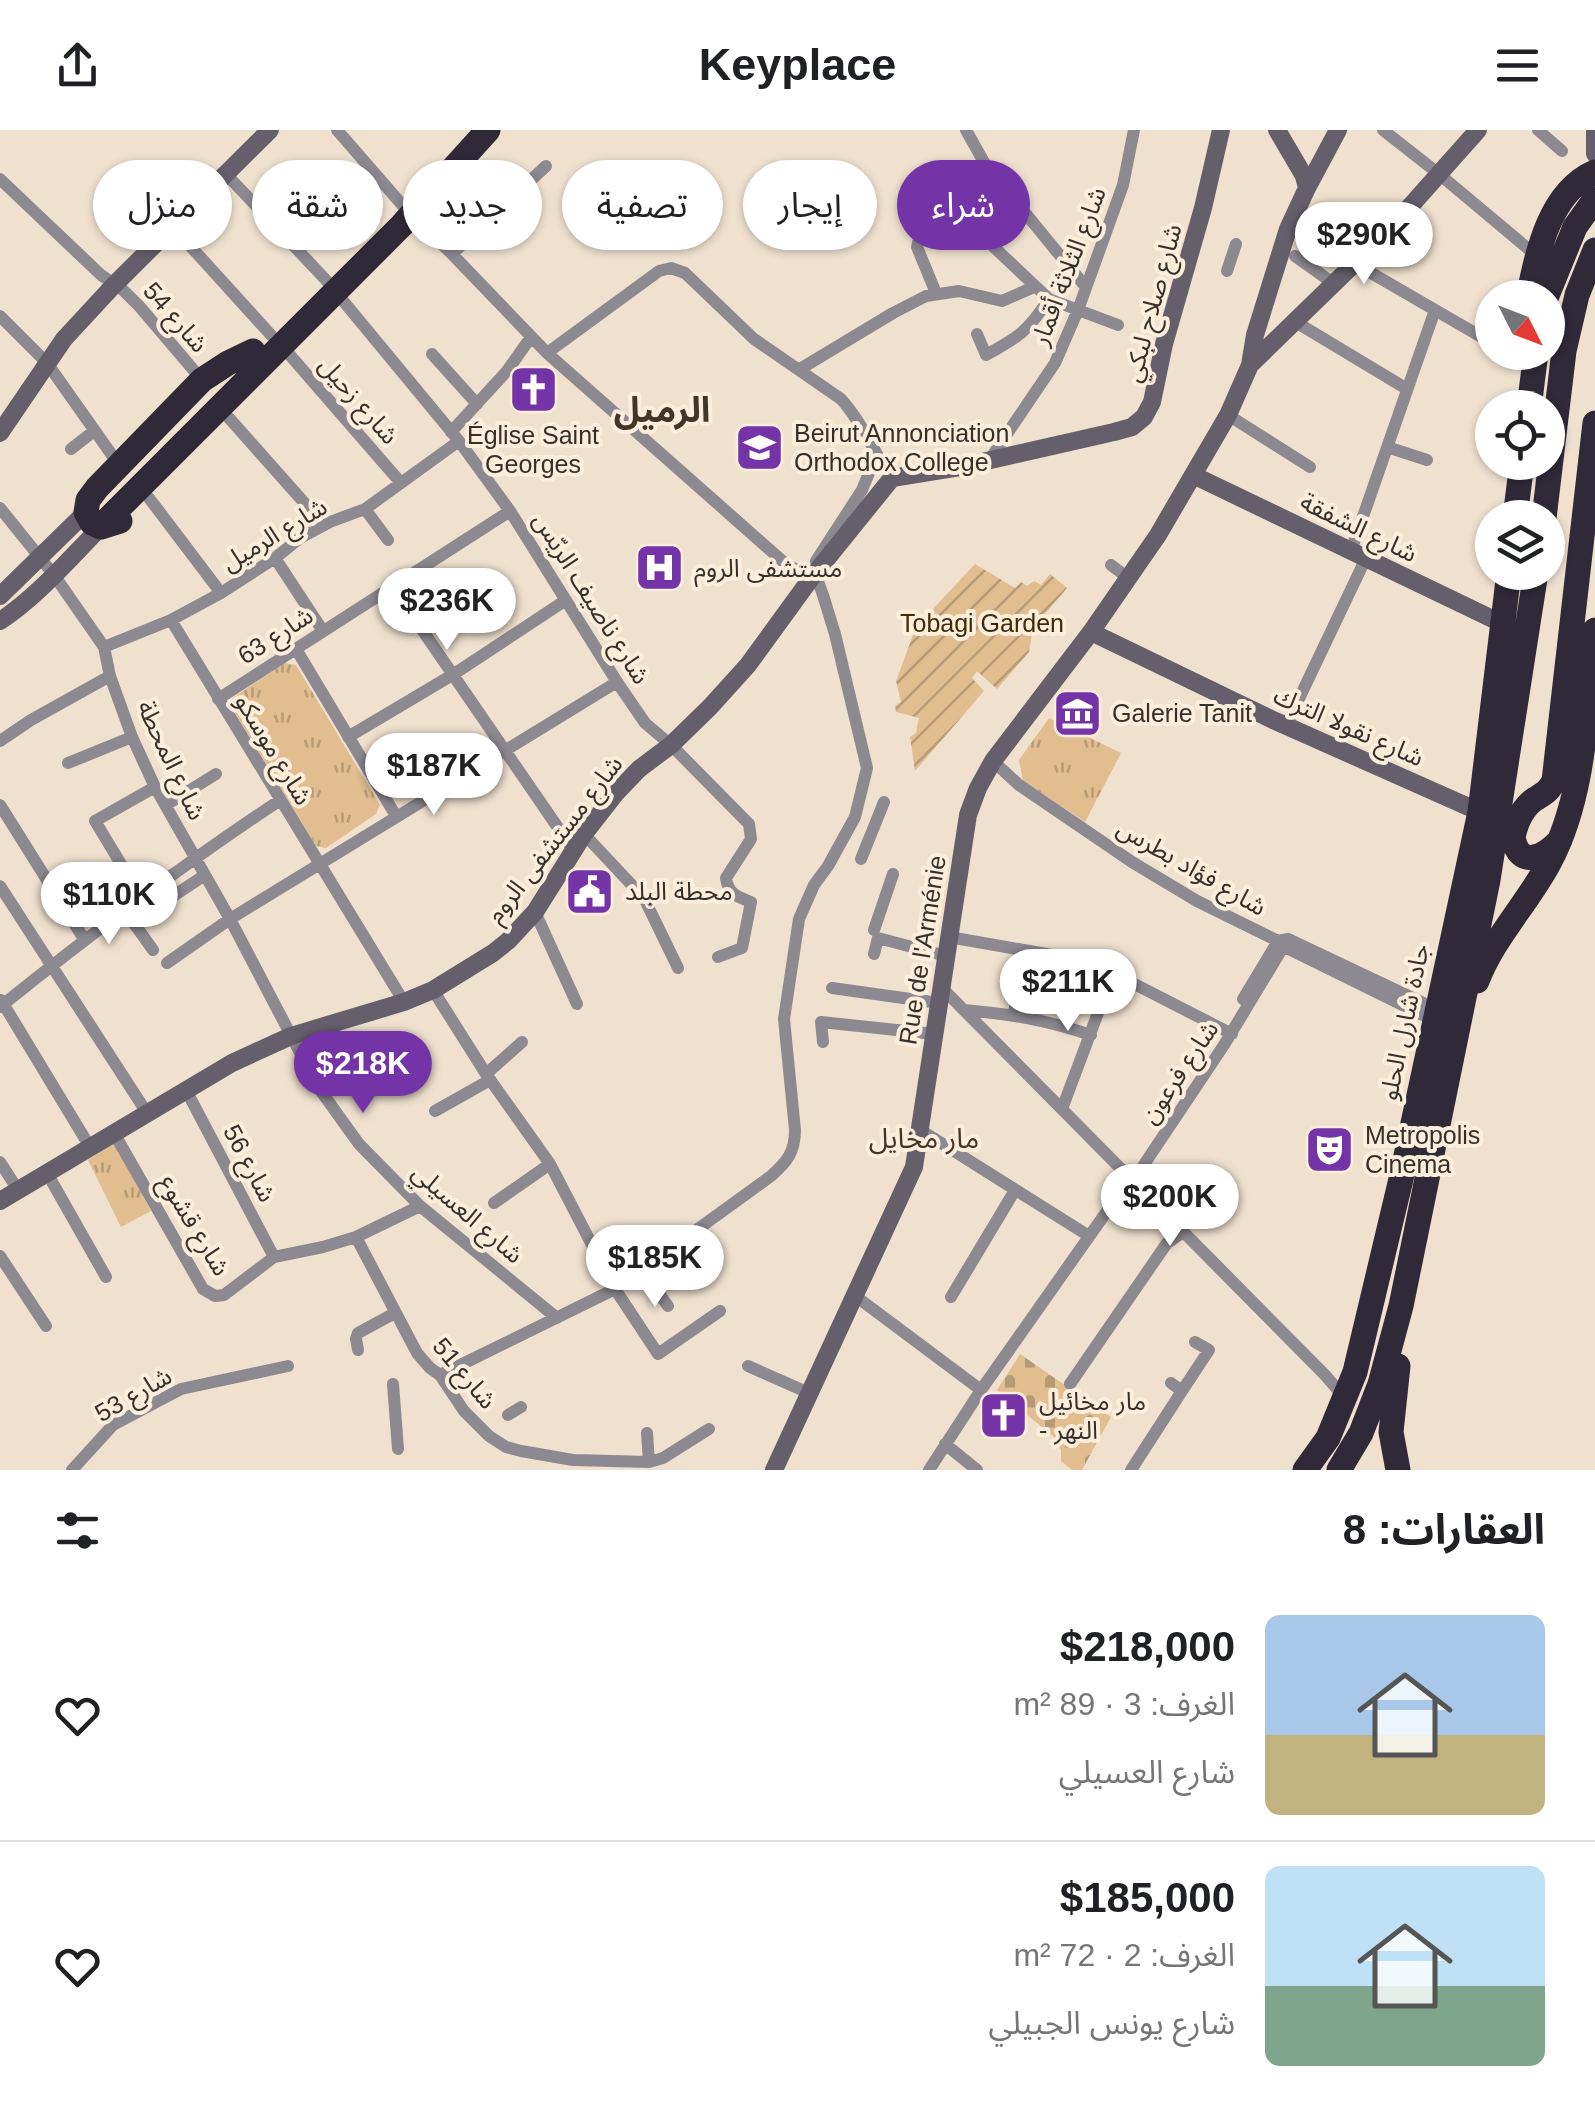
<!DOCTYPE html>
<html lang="ar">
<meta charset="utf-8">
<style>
:root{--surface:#fff;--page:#f2f2f2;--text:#202124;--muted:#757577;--line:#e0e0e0;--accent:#7433a7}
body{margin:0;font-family:Helvetica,"Noto Sans Arabic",sans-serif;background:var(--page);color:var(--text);direction:rtl;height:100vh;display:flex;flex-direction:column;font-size:38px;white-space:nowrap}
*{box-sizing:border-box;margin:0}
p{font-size:32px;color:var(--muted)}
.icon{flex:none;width:55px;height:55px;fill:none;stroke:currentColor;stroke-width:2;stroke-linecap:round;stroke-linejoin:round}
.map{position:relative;height:1340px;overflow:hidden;direction:ltr}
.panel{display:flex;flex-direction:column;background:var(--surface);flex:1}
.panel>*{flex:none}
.guide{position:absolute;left:30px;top:30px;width:1000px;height:90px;direction:rtl;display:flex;gap:20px}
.needle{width:65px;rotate:132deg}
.tools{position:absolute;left:1475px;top:150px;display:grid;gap:20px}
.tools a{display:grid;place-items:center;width:90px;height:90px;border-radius:50%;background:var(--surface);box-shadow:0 2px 8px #0004;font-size:50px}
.price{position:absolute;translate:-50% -85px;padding:0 22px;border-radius:35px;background:#fff;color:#222;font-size:32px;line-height:65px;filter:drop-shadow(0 2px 5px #0008)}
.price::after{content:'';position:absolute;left:50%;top:60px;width:30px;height:22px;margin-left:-15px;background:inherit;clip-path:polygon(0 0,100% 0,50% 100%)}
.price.active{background:var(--accent);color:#fff}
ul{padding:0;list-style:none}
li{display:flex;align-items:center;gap:30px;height:250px;padding:0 50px}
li+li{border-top:2px solid var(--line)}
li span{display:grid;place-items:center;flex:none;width:280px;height:200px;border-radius:15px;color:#555}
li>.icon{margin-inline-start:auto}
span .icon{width:120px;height:120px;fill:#fffc;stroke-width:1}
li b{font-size:42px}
h2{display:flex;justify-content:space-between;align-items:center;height:120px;padding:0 50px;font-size:42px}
.pill{padding:0 35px;border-radius:45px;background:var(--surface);box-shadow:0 2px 8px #0004;font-size:35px;line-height:90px}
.pill.active{background:var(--accent);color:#fff}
header{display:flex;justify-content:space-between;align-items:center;height:130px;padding:0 50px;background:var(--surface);font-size:45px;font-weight:600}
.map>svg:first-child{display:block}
.grass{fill:url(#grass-tufts)}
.cemetery{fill:url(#cemetery-stones)}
.garden{fill:url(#garden-furrows)}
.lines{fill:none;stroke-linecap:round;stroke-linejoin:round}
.street{stroke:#8d8991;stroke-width:12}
.secondary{stroke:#645f6a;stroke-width:18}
.highway{stroke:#302938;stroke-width:25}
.labels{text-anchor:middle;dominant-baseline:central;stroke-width:8;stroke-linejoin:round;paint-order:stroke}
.street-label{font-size:25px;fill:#36302a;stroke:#fdeedc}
.poi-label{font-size:25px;fill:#36302a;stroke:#fdeedc;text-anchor:start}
.park-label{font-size:25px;fill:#402a09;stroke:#fdeedc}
.neighbourhood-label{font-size:28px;fill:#413628;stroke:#fdeedc}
.district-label{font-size:35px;font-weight:bold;fill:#413628;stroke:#fdeedc}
</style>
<header><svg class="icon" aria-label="menu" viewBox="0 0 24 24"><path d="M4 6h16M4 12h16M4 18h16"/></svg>Keyplace<svg class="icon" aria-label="share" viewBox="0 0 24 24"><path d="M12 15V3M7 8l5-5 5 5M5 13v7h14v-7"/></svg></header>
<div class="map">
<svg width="1595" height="1340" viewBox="0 0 1595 1340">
<defs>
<pattern id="grass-tufts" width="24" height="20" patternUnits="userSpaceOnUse" patternTransform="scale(2.5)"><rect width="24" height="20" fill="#e1bd90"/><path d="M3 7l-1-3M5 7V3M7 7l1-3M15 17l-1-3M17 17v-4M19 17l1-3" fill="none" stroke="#b79a76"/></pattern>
<pattern id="cemetery-stones" width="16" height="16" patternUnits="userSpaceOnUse" patternTransform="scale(2.5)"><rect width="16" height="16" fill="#e1bd90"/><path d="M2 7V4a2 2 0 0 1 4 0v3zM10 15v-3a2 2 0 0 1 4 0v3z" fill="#b79a76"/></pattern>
<pattern id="garden-furrows" width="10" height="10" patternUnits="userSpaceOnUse" patternTransform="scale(2.5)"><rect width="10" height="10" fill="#e1bd90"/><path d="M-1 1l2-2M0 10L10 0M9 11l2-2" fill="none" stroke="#b79a76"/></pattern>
</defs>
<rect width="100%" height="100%" fill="#f0e1cf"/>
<path class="grass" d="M 285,533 L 296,535 L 380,675 L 376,684 L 326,718 L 316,716 L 231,576 L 234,567 Z
M 1049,588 L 1121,623 L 1085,692 L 1023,651 L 1019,630 Z
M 114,1013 L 151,1081 L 121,1097 L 88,1030 Z"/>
<path class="cemetery" d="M 1020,1224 L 1111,1287 L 1082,1340 L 1072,1340 L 1061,1331 L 1061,1320 L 1054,1307 L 997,1260 Z"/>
<path class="garden" d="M 975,434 L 1015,458 L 1021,452 L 1027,456 L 1034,451 L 1041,455 L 1050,444 L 1067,458 L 1033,498 L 1029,522 L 997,559 L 977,541 L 972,548 L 984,561 L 915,641 L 910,607 L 916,603 L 919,588 L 896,582 L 895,576 L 901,572 L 896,551 L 916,497 Z"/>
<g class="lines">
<path class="street" d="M 337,0 L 411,85 L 452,124 L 547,223 L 787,435 L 812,447 L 819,454 L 823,465 L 835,504 L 867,638 L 855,687 L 828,736 L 814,755 L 799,789 L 784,889 L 795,1000 C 795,1022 787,1032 771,1046 L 615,1159 L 440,1245
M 966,0 L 985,34 L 1085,156
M 1383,0 L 1439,44 L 1538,127
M 1538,0 L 1562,21
M 226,44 L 325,149 L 459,311 L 510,381 L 617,552 L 645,593 L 671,615 L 749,694 L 751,709 L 726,748 C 728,764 738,767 751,772 L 742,818 L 718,827
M 0,49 L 101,145 L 123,160 L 140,177 L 202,250
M 947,73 L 1049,169 L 1118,195
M 173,97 L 271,205
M 452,124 L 546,36
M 1295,126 L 1333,153
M 1354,133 L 1492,213
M 1227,141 L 1236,114
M 936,163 L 917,117 L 920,105 L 925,97 L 985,34
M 0,186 L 47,233 L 119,335
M 1294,191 L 1407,259
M 977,204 L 986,225 C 1019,207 1028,201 1049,169
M 282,216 L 401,353
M 1508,222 L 1520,229
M 547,223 L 659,141 L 671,138 L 685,143 L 754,209 L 841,269 C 862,292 874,323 892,348
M 432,224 L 477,274
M 800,239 L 893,183 L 926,166 L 959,161 L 1002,171 L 1034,157
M 1228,285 L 1310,337
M 229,288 L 324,395
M 451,302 L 507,241 L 531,207
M 1387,317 L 1427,330
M 71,319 L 94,301
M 990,329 L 1055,233 L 1078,180 L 1123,55 L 1134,0
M 149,368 L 221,463
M 0,378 L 54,445 L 104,517 L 110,546 L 132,607 L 155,657 L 230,789 L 318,957 L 359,1014 L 420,1076 L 557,1188
M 365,379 L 388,410
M 1351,421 L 1435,180
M 275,428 L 323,501
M 816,431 L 862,360 L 876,326
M 1111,435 L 1127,447
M 392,456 L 574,721
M 171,490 L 404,872
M 104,517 L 171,490 L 221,463 L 275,428 L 300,408 L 330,392 L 365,379 L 459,311
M 296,519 L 396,686
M 218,569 L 510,381
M 1286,596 L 1366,428
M 348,607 L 454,544 L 566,470
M 0,611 L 31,590 L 110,546
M 993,631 L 1019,655 L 1132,732 L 1197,771 L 1278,811 L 1288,809 L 1438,880
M 68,633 L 132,607
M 0,675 L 84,809
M 166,675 L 216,644
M 584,704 L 644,768 L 678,838
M 861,729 L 884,672
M 0,756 L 147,983
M 141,767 L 95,691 L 155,657
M 535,782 L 577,874
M 131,789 L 153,820
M 134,792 L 205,745
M 874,800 L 893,744
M 949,807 L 1052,825 L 1113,843 L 1232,904
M 1287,818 L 1435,891
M 874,824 L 878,808 L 946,826
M 167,833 L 230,789 L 617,552
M 941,857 L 1325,1245 L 1345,1268
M 832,858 L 939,873
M 433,860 L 486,944 L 550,1034 L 615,1159 L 658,1224 L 720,1181
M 1243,869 L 1278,811
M 1,870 L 90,1017
M 0,877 C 91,804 182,735 279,671
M 964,880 C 1010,884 1047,890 1091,905
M 1014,884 L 1024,820
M 823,912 L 821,892 L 934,904
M 486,944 L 522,912
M 186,960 L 274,1127
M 1062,979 L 1113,843
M 435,981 L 490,950
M 919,999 L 1089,1106
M 114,1003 L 203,1159 L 215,1166 L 224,1165 L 274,1127 L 323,1117 L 356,1107 L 420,1076
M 0,1032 L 18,1060
M 47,1043 L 106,1147
M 494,1073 L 550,1034
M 356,1107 L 417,1223 L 430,1238 L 440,1245 L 464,1281 L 489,1306 L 506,1317 L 521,1321 L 573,1330 L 649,1332 L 663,1328 L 709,1299
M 0,1126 L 46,1196
M 599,1130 L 618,1115
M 642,1140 L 668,1176
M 854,1165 L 981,1260
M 951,1167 L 1015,1060
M 358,1220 L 356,1209 L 358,1203 L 395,1183
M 748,1236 L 809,1263
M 1171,1253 L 1182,1261 L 1209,1220 L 1195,1212
M 393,1254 L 398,1319
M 1070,1254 L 1167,1113 L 1183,1102
M 508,1285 L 521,1277
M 647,1303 L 649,1332
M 945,1314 L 977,1340
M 72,1340 L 113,1295 L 181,1259 L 288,1236
M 929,1340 L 981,1260 L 1124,1057 L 1133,1051 L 1224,915 L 1288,809
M 1131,1340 L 1182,1261"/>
<path class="secondary" d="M 1277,0 L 1304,46 L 1307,58
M 1595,1 L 1595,24
M 1251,234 L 1390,99 L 1478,0
M 0,303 L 64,209 L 114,155 L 270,0
M 1193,345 L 1503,494
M 0,466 L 86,382
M 0,491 C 38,466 69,429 101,397
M 1091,502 L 1273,590 L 1480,682
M 0,1071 L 232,933 L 291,906 L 404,872 L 433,860 L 493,823 L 508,811 L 535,782 L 584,704 L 616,663 L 639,639 L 671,615 L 710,577 L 748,535 L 812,447 L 892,348 L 960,337 L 1114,302 L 1132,297 L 1144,287 L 1152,272 L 1164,214 L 1203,78 L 1221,0
M 774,1340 L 914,1037 L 968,685 L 978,658 L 993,631 L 1091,502 L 1158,405 L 1228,285 L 1250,235 L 1255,205 L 1288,99 L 1307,58 L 1338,0"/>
<path class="highway" d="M 1528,168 C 1537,124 1549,62 1595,42
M 1546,168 L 1575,97 L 1595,69
M 1529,278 L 1536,222
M 109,388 L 402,95 L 488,0
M 1515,388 L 1522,332
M 1544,388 L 1564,221 L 1577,165 L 1595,120
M 120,391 L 101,397 L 92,393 L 86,382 L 88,370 L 97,358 L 202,250 L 228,233 L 253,221
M 1560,710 C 1544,727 1519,740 1513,707 C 1516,693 1522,678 1535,669 C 1545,663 1548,662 1554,651 L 1595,293
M 1477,851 C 1494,807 1527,774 1549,733 C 1586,665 1586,576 1595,500
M 1305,1340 L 1328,1308 L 1355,1242 L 1401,1049 L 1480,682 L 1509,442
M 1339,1340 L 1361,1303 L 1380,1254 L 1401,1176 L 1488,750 L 1536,442
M 1398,1340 L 1391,1302 L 1398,1236"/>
</g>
<defs>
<symbol id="church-square" viewBox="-11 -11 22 22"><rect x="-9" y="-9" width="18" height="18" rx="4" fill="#7433a7" stroke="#fdeedc"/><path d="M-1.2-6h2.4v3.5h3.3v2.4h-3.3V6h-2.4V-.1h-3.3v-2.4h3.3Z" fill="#fff"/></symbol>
<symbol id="university-square" viewBox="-11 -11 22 22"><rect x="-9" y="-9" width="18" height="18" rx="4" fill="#7433a7" stroke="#fdeedc"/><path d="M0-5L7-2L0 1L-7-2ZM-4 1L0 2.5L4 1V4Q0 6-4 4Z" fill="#fff"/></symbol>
<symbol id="hospital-square" viewBox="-11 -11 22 22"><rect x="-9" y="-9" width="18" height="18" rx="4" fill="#7433a7" stroke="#fdeedc"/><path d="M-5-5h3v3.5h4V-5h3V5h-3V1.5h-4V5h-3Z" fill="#fff"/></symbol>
<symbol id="museum-square" viewBox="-11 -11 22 22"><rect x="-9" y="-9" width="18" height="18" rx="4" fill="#7433a7" stroke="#fdeedc"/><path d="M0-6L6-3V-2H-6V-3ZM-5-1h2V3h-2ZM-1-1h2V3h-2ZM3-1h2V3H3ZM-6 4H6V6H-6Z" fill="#fff"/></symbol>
<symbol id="civic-square" viewBox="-11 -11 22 22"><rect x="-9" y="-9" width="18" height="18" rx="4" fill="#7433a7" stroke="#fdeedc"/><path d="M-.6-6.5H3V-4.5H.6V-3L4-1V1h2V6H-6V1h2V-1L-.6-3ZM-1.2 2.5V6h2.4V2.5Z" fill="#fff"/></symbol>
<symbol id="theatre-square" viewBox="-11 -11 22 22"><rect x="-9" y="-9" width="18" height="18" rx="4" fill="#7433a7" stroke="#fdeedc"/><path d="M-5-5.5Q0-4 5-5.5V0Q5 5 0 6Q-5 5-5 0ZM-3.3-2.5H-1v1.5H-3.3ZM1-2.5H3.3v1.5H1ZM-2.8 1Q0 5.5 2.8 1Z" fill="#fff"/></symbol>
</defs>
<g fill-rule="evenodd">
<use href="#church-square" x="506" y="232" width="55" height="55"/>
<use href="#university-square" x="732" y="290" width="55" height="55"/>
<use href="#hospital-square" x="632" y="410" width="55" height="55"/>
<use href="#museum-square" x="1050" y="556" width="55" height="55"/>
<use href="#civic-square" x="562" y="734" width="55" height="55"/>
<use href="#theatre-square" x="1302" y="992" width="55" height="55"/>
<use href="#church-square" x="976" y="1258" width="55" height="55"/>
</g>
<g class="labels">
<g class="street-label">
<text transform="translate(1068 136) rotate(-69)">شارع الثلاثة أقمار</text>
<text transform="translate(1152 173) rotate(-75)">شارع صلاح لبكي</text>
<text transform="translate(176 187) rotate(49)">شارع 54</text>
<text transform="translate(359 270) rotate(49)">شارع زحيل</text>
<text transform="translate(1359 397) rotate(26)">شارع الشفقة</text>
<text transform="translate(274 404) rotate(-31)">شارع الرميل</text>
<text transform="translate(592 468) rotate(58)">شارع ناصيف الريّس</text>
<text transform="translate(275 505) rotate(-33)">شارع 63</text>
<text transform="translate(1349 596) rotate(24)">شارع نقولا الترك</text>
<text transform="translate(274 619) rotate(59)">شارع موسكو</text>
<text transform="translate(172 630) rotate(65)">شارع المحطة</text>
<text transform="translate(554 709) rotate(-52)">شارع مستشفى الروم</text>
<text transform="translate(1192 737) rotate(30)">شارع فؤاد بطرس</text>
<text transform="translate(922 820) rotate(-81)">Rue de l'Arménie</text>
<text transform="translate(1404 892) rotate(-78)">جادة شارل الحلو</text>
<text transform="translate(1179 942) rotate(-56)">شارع فرعون</text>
<text transform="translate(250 1033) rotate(62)">شارع 56</text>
<text transform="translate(468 1083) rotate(41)">شارع العسيلي</text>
<text transform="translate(195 1095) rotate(59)">شارع قشوع</text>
<text transform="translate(465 1243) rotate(50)">شارع 51</text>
<text transform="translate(133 1264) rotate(-30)">شارع 53</text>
</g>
<g class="poi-label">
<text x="794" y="303">Beirut Annonciation<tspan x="794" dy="29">Orthodox College</tspan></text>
<text x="533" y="305" text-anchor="middle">Église Saint<tspan x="533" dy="29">Georges</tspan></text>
<text x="694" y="438">مستشفى الروم</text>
<text x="1112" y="583">Galerie Tanit</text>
<text x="625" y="761">محطة البلد</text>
<text x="1365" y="1005">Metropolis<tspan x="1365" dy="29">Cinema</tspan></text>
<text x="1039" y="1271">مار مخائيل<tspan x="1039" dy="29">- النهر</tspan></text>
</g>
<g class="park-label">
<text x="982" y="493">Tobagi Garden</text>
</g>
<g class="neighbourhood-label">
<text x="924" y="1008">مار مخايل</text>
</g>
<g class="district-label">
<text x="662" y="279">الرميل</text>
</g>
</g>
</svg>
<div class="tools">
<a><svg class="needle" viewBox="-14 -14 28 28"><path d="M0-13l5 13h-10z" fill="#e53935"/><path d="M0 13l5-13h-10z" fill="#757577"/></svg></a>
<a><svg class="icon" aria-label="locate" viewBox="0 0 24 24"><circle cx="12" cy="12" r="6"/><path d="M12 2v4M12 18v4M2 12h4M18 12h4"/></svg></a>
<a><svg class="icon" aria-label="layers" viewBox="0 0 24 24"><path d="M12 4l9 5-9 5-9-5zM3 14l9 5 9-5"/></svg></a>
</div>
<b class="price" style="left:1364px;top:157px">$290K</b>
<b class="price" style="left:447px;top:523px">$236K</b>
<b class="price" style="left:434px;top:688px">$187K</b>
<b class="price" style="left:109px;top:817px">$110K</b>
<b class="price" style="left:1068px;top:904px">$211K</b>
<b class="price active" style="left:363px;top:986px">$218K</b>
<b class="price" style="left:1170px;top:1119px">$200K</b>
<b class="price" style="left:655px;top:1180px">$185K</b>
<div class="guide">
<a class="pill active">شراء</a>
<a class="pill">إيجار</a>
<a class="pill">تصفية</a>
<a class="pill">جديد</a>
<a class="pill">شقة</a>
<a class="pill">منزل</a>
</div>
</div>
<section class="panel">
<h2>العقارات: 8<svg class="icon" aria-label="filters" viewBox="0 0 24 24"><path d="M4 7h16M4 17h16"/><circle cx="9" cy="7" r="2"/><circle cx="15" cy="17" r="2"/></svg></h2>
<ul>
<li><span style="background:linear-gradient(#a9c7e8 60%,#c2b280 0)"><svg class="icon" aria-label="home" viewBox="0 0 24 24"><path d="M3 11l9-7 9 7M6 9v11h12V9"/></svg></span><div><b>$218,000</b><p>الغرف: 3 · 89 m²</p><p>شارع العسيلي</p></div><svg class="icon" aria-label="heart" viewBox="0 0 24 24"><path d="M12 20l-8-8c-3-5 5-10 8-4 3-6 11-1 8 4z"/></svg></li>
<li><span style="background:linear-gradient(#bfe0f5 60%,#7fa58c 0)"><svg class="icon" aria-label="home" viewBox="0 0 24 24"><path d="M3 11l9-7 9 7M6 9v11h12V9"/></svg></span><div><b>$185,000</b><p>الغرف: 2 · 72 m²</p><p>شارع يونس الجبيلي</p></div><svg class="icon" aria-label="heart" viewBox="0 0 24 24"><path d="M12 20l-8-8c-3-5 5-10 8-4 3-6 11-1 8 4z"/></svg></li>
</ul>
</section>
